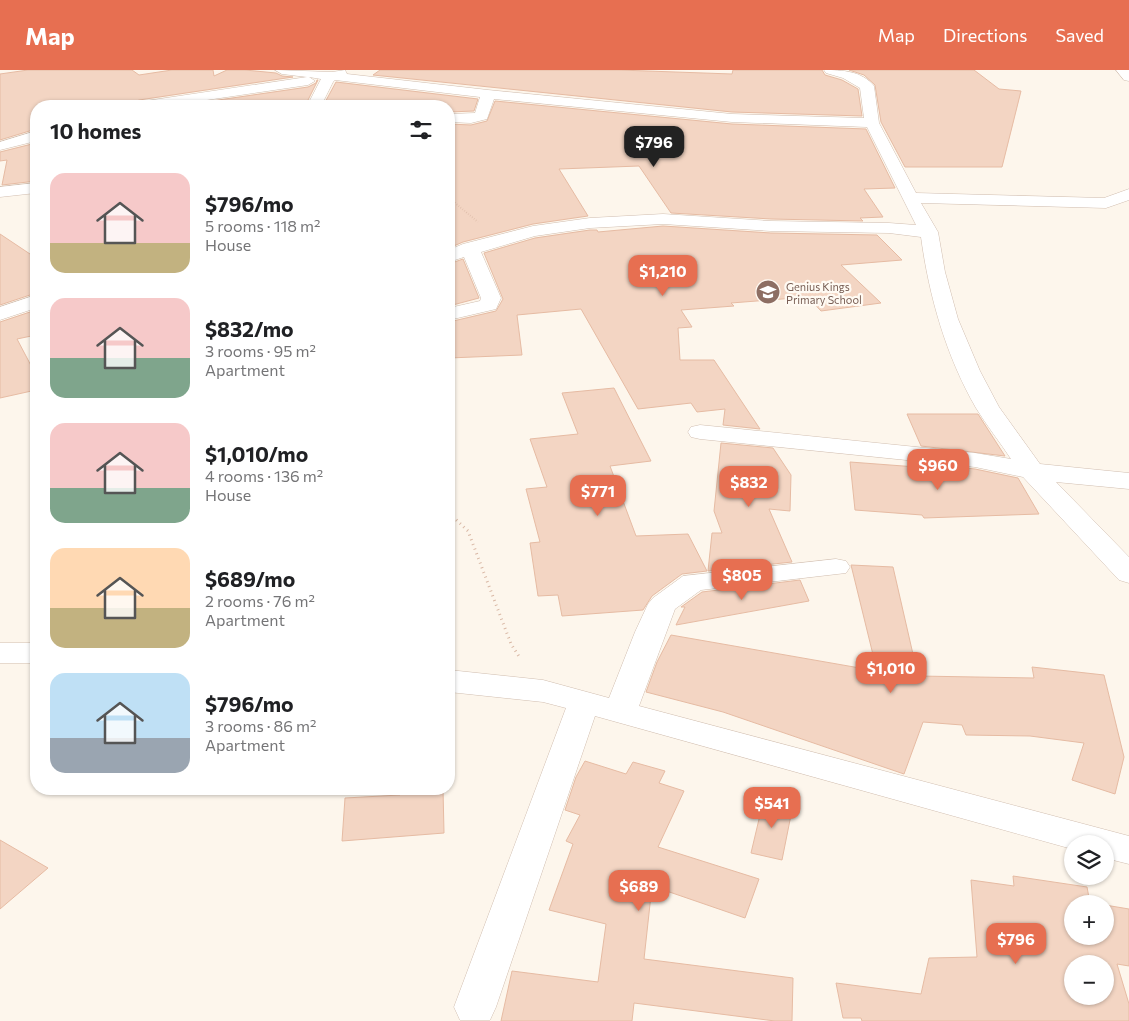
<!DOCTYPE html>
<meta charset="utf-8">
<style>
:root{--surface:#fff;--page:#f6f6f6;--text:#202124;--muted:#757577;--accent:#e76f51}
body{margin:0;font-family:Commissioner,sans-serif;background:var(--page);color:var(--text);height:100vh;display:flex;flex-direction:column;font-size:19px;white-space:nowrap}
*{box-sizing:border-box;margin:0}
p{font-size:16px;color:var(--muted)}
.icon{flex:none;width:28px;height:28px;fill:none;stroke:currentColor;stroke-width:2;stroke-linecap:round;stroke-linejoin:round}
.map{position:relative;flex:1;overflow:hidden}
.sheet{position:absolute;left:30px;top:30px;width:425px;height:695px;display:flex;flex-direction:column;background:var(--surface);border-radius:20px;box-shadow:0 1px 4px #0004}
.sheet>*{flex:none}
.tools{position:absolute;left:1064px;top:765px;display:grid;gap:10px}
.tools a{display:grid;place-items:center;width:50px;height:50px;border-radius:50%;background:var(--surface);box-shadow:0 1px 4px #0004;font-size:25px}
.price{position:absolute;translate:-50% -42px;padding:0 11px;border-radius:10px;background:var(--accent);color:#fff;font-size:16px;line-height:32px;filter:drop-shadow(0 1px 2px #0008)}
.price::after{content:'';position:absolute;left:50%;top:30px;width:15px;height:11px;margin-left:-8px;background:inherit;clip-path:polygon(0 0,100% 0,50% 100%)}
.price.active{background:#222;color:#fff}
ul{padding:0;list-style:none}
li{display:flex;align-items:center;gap:15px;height:125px;padding:0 20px}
li span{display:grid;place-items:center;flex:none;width:140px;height:100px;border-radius:15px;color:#555}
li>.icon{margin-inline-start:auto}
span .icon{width:60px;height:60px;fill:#fffc;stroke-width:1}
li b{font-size:21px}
h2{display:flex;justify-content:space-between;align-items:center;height:60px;padding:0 20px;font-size:21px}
header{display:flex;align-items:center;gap:30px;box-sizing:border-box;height:70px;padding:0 25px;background:var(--accent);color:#fff}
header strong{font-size:24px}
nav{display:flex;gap:28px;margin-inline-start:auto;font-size:18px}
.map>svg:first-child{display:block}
.building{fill:#f3d5c3;stroke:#e6bba3;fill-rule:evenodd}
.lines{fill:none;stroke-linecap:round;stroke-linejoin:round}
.minor-casing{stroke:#d1beb0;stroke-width:1}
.path-far1{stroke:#d9b8a5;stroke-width:2;stroke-dasharray:0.5 2;stroke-linecap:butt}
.path{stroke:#d9b8a5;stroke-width:3;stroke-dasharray:1 4;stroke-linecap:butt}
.minor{fill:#fff;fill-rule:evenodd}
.labels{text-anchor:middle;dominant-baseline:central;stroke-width:4.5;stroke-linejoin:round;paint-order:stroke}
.far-education-label{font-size:11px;fill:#785e54;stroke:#fffaf3;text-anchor:start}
</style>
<header>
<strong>Map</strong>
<nav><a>Map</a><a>Directions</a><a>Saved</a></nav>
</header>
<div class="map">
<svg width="1129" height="951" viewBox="0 0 1129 951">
<rect width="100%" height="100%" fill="#fdf6ec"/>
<path class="building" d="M 28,0 L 132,0 L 139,5 L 172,0 L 213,0 L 214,6 L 227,0 L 245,0 L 276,3 L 282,6 L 293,7 L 139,30 L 131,34 L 119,36 L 36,36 L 36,59 L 0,70 L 0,4 Z
M 380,0 L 619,0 L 732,4 L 733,0 L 822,0 L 825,5 L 842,10 L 858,19 L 862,46 L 732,42 L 373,5 Z
M 849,0 L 974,0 L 999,19 L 1021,21 L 1002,97 L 905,97 L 881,52 L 875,15 L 864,5 Z
M 317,10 L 318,10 L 305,36 L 177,36 L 308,17 L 316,13 Z
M 336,12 L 478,29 L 474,41 L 449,42 L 449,36 L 323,36 Z
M 495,31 L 732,54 L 866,59 L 895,118 L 864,119 L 883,147 L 860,148 L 863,151 L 771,149 L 671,143 L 639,96 L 559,99 L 588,146 L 533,154 L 463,172 L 449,178 L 449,54 L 471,55 L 487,51 Z
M 36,73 L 36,111 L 2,115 L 7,90 L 0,91 L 0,82 Z
M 663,156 L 771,163 L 877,165 L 902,190 L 841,195 L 881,233 L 821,241 L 808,227 L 731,233 L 734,236 L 681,240 L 692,257 L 678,258 L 680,290 L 714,290 L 760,359 L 723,355 L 725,339 L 697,342 L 691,333 L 638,339 L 581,239 L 517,245 L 522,285 L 449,288 L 449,252 L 496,241 L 503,229 L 484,183 L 535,168 L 590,160 L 597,160 L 598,162 Z
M 0,164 L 36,188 L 36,223 L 0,235 Z
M 463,189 L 479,228 L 449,236 L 449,194 Z
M 36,240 L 36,265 L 17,269 L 36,305 L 36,320 L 0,328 L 0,252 Z
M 614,318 L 651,391 L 610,396 L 636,466 L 688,464 L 707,501 L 682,504 L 652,526 L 643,540 L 562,546 L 558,525 L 538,526 L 530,473 L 540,472 L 526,419 L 547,417 L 530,369 L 578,364 L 562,323 Z
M 907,344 L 978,344 L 1005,386 L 921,376 Z
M 721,373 L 773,378 L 791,405 L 790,441 L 769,439 L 792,492 L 708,501 L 712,463 L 722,463 L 714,441 Z
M 850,392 L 930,398 L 929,394 L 975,399 L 1018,408 L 1039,444 L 924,448 L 922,445 L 855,440 Z
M 851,495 L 893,497 L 918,606 L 1034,608 L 1032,597 L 1104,605 L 1124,687 L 1115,724 L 1072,710 L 1084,673 L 1030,666 L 966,665 L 962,655 L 923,652 L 904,704 L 723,642 L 646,622 L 657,592 L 671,565 L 877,601 Z
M 800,510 L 809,531 L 676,555 L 685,537 L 681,537 L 702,522 Z
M 585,691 L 626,704 L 633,692 L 665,701 L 659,713 L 684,721 L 658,777 L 759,809 L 745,848 L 652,816 L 644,889 L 793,908 L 792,951 L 775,951 L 634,933 L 632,951 L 501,951 L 512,901 L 598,912 L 606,854 L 549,840 L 573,774 L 566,771 L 580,745 L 565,740 L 576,707 Z
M 400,719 L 443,719 L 444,763 L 342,771 L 345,728 L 400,725 Z
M 764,728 L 793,735 L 782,790 L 751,783 Z
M 0,770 L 48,798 L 0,839 Z
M 1013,806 L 1087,817 L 1090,833 L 1095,834 L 1072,834 L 1072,866 L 1105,866 L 1105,835 L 1129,839 L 1129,896 L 1117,894 L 1129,934 L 1129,951 L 862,951 L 861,948 L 843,948 L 836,913 L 921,924 L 929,888 L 977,887 L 971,810 L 1014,816 ZM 1072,894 L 1105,894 L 1105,926 L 1072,926 Z"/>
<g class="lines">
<defs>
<path id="minor" d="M 275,0 L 332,2 L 345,0 L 347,4 L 488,20 L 732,44 L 864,48 L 860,18 L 843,8 L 826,3 L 824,0 C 842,0 862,1 874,16 L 879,53 L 916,123 L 1104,128 L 1129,119 L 1129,130 L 1106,138 L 921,133 L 938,162 L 945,202 L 958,249 L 980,301 L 999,337 L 1040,394 L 1129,403 L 1129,419 L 1056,412 L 1129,487 L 1129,513 L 1119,510 L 1023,407 L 975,397 L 700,369 L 691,367 L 688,362 L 691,357 L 700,355 L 975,383 L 1011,389 C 1000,372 987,356 976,338 C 946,286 929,226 921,167 L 889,163 L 771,161 L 663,154 L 590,158 L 535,166 L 481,182 L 501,228 L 496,239 L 449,250 L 449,238 L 480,231 L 481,228 L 464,187 L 449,192 L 449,180 L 463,174 L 533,156 L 590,148 L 663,144 L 771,151 L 889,153 L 916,155 L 867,57 L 732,52 L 494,29 L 487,49 L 471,53 L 449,52 L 449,44 L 475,43 L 480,27 L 335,10 L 333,12 L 321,36 L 307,36 L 321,9 L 309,7 L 315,11 L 308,15 L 166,36 L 132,36 L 134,33 L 139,32 L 307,7 L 282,4 Z
M 1116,0 L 1129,0 L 1129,11 L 1124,10 Z
M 36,61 L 36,71 L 0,80 L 0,72 Z
M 36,113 L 36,123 L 0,127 L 0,117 Z
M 36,225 L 36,238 L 0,250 L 0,237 Z
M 836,489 L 846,491 L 850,497 L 846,503 L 701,520 L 675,539 L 639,636 L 1129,766 L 1129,794 L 1105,788 L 1105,774 L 1072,774 L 1072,779 L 595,646 L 496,937 L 490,950 L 460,950 L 454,937 L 566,638 L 543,632 L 449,622 L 449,600 L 543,610 L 609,628 L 635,562 L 648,534 L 653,528 L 683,506 Z
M 0,573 L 36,573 L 36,593 L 0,593 Z"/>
</defs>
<use href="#minor" class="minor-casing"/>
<path class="path-far1" d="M 449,128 L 478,152"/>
<path class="path" d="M 449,443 L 468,461 L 511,574 L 520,588"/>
<use href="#minor" class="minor"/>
</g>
<defs>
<symbol id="school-disc" viewBox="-11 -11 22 22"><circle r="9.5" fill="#8d6e63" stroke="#fffaf3"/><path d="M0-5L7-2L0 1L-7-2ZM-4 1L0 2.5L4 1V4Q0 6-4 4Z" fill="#fff"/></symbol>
</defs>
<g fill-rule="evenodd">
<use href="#school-disc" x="754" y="208" width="28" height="28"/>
</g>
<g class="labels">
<g class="far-education-label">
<text x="786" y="216">Genius Kings<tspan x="786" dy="13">Primary School</tspan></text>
</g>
</g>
</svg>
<div class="tools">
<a><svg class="icon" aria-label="layers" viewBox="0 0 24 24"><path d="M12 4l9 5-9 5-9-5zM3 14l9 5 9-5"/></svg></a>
<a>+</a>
<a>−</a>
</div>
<b class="price active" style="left:654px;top:98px">$796</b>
<b class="price" style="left:663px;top:227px">$1,210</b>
<b class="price" style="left:938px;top:421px">$960</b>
<b class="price" style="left:749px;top:438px">$832</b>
<b class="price" style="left:598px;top:447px">$771</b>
<b class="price" style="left:742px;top:531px">$805</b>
<b class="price" style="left:891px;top:624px">$1,010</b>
<b class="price" style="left:772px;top:759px">$541</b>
<b class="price" style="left:639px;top:842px">$689</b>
<b class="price" style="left:1016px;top:895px">$796</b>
<section class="sheet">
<h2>10 homes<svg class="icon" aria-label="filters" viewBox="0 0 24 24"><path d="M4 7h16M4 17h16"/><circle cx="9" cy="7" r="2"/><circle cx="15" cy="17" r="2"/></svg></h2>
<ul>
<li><span style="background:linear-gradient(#f6c9c9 70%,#c2b280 0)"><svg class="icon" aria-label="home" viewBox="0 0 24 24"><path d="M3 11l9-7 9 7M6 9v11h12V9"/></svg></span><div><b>$796/mo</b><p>5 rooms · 118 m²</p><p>House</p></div></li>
<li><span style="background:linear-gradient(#f6c9c9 60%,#7fa58c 0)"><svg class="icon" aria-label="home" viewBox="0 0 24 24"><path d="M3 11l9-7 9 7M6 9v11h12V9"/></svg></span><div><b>$832/mo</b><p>3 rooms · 95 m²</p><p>Apartment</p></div></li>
<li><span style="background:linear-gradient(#f6c9c9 65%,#7fa58c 0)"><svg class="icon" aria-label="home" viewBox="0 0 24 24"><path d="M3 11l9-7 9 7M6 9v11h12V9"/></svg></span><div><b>$1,010/mo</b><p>4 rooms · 136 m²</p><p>House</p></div></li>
<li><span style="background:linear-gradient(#ffd9b3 60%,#c2b280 0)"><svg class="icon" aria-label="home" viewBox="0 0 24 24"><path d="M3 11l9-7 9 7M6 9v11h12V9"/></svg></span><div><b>$689/mo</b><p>2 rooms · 76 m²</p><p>Apartment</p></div></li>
<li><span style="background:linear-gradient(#bfe0f5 65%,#9aa5b1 0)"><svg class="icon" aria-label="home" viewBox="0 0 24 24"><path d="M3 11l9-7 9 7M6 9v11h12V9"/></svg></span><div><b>$796/mo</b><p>3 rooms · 86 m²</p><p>Apartment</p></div></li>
</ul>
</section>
</div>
